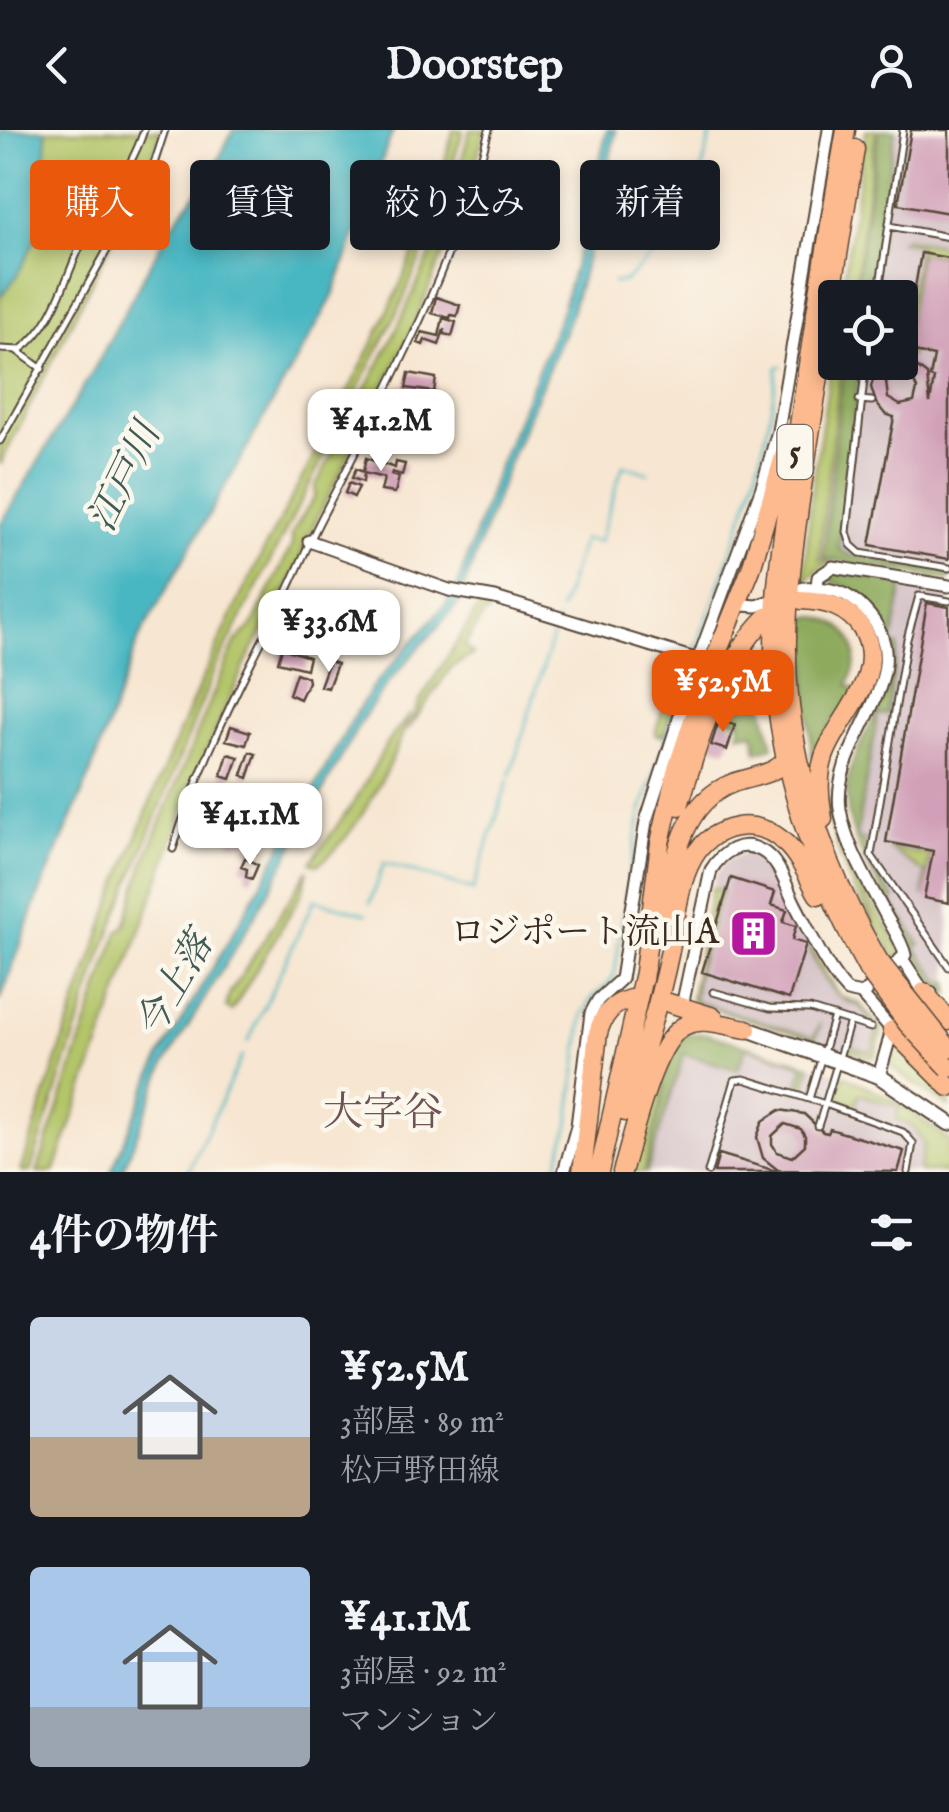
<!DOCTYPE html>
<html lang="ja">
<meta charset="utf-8">
<style>
:root{--surface:#171b24;--page:#242831;--text:#f1f3f6;--muted:#9ea1a6;--accent:#ea580c}
body{margin:0;font-family:"IM FELL English","Noto Serif JP",serif;background:var(--page);color:var(--text);height:100vh;display:flex;flex-direction:column;font-size:38px;white-space:nowrap}
*{box-sizing:border-box;margin:0}
p{font-size:32px;color:var(--muted)}
.icon{flex:none;width:55px;height:55px;fill:none;stroke:currentColor;stroke-width:2;stroke-linecap:round;stroke-linejoin:round}
.map{position:relative;height:1042px;overflow:hidden}
.panel{display:flex;flex-direction:column;background:var(--surface);flex:1}
.panel>*{flex:none}
.banner{position:absolute;left:30px;top:30px;width:890px;height:90px;display:flex;gap:20px}
.buttons{position:absolute;left:818px;top:150px;display:grid;gap:20px}
.buttons a{display:grid;place-items:center;width:100px;height:100px;border-radius:10px;background:var(--surface);box-shadow:0 5px 15px #0003;font-size:50px}
.price{position:absolute;translate:-50% -85px;padding:0 22px;border-radius:20px;background:#fff;color:#222;font-size:32px;line-height:65px;filter:drop-shadow(0 2px 5px #0008)}
.price::after{content:'';position:absolute;left:50%;top:60px;width:30px;height:22px;margin-left:-15px;background:inherit;clip-path:polygon(0 0,100% 0,50% 100%)}
.price.on{background:var(--accent);color:#fff}
ul{padding:0;list-style:none}
li{display:flex;align-items:center;gap:30px;height:250px;padding:0 30px}
li span{display:grid;place-items:center;flex:none;width:280px;height:200px;border-radius:10px;color:#555}
li>.icon{margin-inline-start:auto}
span .icon{width:120px;height:120px;fill:#fffc;stroke-width:1}
li b{font-size:42px}
h2{display:flex;justify-content:space-between;align-items:center;height:120px;padding:0 30px;font-size:42px}
.tag{padding:0 35px;border-radius:10px;background:var(--surface);box-shadow:0 5px 15px #0003;font-size:35px;line-height:90px}
.tag.on{background:var(--accent);color:#fff}
header{display:flex;justify-content:space-between;align-items:center;height:130px;padding:0 30px;background:var(--surface);font-size:45px;font-weight:800}
.map>svg:first-child{display:block}
.industrial{fill:#d2bec4}
.green{fill:#b3c569;stroke:#777844;stroke-width:2.5}
.forest{fill:#8eaa5d;stroke:#646a3e;stroke-width:2.5}
.water{fill:#49b7c2;stroke:#427070;stroke-width:2.5}
.lines{fill:none;stroke-linecap:round;stroke-linejoin:round}
.stream{stroke:#49b7c2;stroke-width:2.5}
.building{fill:#d1a0b8;fill-rule:evenodd}
.service-casing{stroke:#574639;stroke-width:9}
.minor-casing{stroke:#574639;stroke-width:15}
.tertiary-casing{stroke:#574639;stroke-width:18}
.primary-casing{stroke:#574639;stroke-width:21}
.service{stroke:#fff;stroke-width:5}
.minor{stroke:#fff;stroke-width:11}
.tertiary{stroke:#fff;stroke-width:14}
.primary{stroke:#fcba8e;stroke-width:18}
.primary-bridge-casing{stroke:#574639;stroke-width:21;stroke-linecap:butt}
.primary-bridge{stroke:#fcba8e;stroke-width:18}
.labels{text-anchor:middle;dominant-baseline:central;stroke-width:9;stroke-linejoin:round;paint-order:stroke}
.shield{fill:#fbf7ec;stroke:#75685c;stroke-width:2.5}
.shield-label{font-size:32px;font-weight:bold;fill:#3b2a1e}
.poi-label{font-size:35px;fill:#3b2a1e;stroke:#fbf7ec;text-anchor:end}
.water-label{font-size:38px;font-style:italic;fill:#405b57;stroke:#fbf7ec}
.quarter-label{font-size:40px;fill:#705354;stroke:#fbf7ec}
</style>
<header><svg class="icon" aria-label="back" viewBox="0 0 24 24"><path d="M15 5l-7 7 7 7"/></svg>Doorstep<svg class="icon" aria-label="person" viewBox="0 0 24 24"><circle cx="12" cy="8" r="4"/><path d="M4 21q1-7 8-7t8 7"/></svg></header>
<div class="map">
<svg width="949" height="1042" viewBox="0 0 949 1042">
<rect width="100%" height="100%" fill="#fbf7ec"/>
<filter id="ink" filterUnits="userSpaceOnUse"><feTurbulence type="fractalNoise" baseFrequency=".01" numOctaves="2"/><feDisplacementMap in="SourceGraphic" scale="20" xChannelSelector="R" yChannelSelector="G"/><feConvolveMatrix kernelMatrix="1 2 1 2 8 2 1 2 1" color-interpolation-filters="sRGB"/></filter>
<filter id="wash" filterUnits="userSpaceOnUse"><feTurbulence type="fractalNoise" baseFrequency=".0048" numOctaves="4" result="noise"/><feDisplacementMap in="SourceGraphic" scale="40" xChannelSelector="R" yChannelSelector="G"/><feGaussianBlur stdDeviation="2.25" result="paint"/><feColorMatrix in="noise" values="0 0 0 0 0 0 0 0 0 0 0 0 0 0 0 0 0 1.4 0 .05"/><feComposite in="paint" operator="in"/></filter>
<g filter="url(#wash)">
<rect width="100%" height="100%" fill="#f7e6d1"/>
<path class="industrial" d="M 879,0 L 949,0 L 949,450 L 823,428 L 844,233 L 900,232 L 900,168 L 854,167 Z
M 900,452 L 949,460 L 949,865 L 930,853 L 917,836 L 911,812 L 860,720 L 847,672 L 853,630 L 888,559 L 892,535 L 890,511 Z
M 745,723 L 763,729 L 770,739 L 835,860 L 842,868 L 859,873 L 882,900 L 876,925 L 872,928 L 693,872 L 691,868 L 715,747 L 725,731 Z
M 691,903 L 723,908 L 844,945 L 874,958 L 949,1010 L 949,1042 L 644,1042 L 665,957 Z"/>
<path class="green" d="M 0,0 L 160,0 L 150,35 L 0,335 Z
M 453,0 L 463,0 L 437,87 L 401,175 L 214,541 L 104,818 L 30,1042 L 21,1042 C 81,847 151,652 240,468 C 314,314 414,169 453,0 Z
M 470,0 L 485,0 L 465,70 L 411,202 L 303,417 L 302,426 L 284,463 L 248,528 L 197,643 L 54,1042 L 37,1042 L 118,802 L 125,796 L 144,733 L 219,550 L 236,511 L 251,498 L 292,415 L 292,403 L 315,366 L 315,357 L 395,203 L 430,126 L 436,120 Z
M 866,0 L 876,0 L 856,150 L 851,167 L 841,168 Z
M 904,108 L 949,117 L 949,125 L 920,123 L 904,220 L 910,222 L 909,227 L 900,226 L 900,214 L 919,115 L 900,111 Z
M 835,208 L 835,232 L 841,233 L 819,430 L 832,433 L 821,437 L 804,452 L 811,368 Z
M 490,472 L 488,484 L 485,483 L 464,516 L 473,524 L 450,539 L 407,601 L 419,572 L 476,482 L 483,473 Z
M 762,518 L 766,538 L 765,566 L 742,555 Z
M 678,528 L 689,530 L 663,606 L 655,604 Z
M 410,584 C 394,629 357,709 317,735 L 311,732 L 357,668 L 387,613 Z
M 834,670 C 836,696 845,715 855,738 C 863,760 867,784 878,806 C 854,765 837,724 827,678 L 827,671 Z
M 889,718 L 930,725 L 923,766 L 926,744 Z
M 308,740 L 302,763 L 232,881 L 226,878 L 229,865 Z
M 859,746 L 901,821 L 896,830 L 874,790 Z
M 712,758 L 722,760 L 698,839 L 694,871 L 813,907 L 821,893 L 815,910 L 693,872 L 691,868 Z
M 808,813 L 835,860 L 841,867 L 859,873 L 882,900 L 876,925 L 872,928 L 847,920 L 853,902 L 856,903 L 852,917 L 872,922 L 878,899 L 858,875 C 834,873 813,834 808,813 Z
M 898,912 L 949,961 L 949,977 L 893,939 L 890,933 Z
M 665,935 L 666,956 L 644,1042 L 631,1042 L 654,956 L 658,957 L 657,954 Z
M 844,945 L 898,972 L 949,1010 L 949,1042 L 919,1042 L 924,1014 L 913,997 L 896,989 L 899,977 L 859,964 L 856,975 L 837,969 Z"/>
<path class="forest" d="M 879,0 L 895,0 L 871,167 L 854,167 Z
M 479,60 L 507,67 L 505,75 L 493,80 L 482,108 L 464,103 Z
M 844,233 L 860,233 L 839,418 L 849,425 L 949,442 L 949,450 L 823,428 Z
M 833,442 L 949,460 L 903,455 L 892,514 L 898,516 L 887,585 L 878,584 L 856,708 L 865,710 L 867,732 L 895,768 L 891,772 L 920,814 L 916,818 L 942,854 L 949,853 L 949,865 C 943,859 935,858 929,853 C 915,842 918,826 911,812 C 889,766 851,724 847,672 C 841,605 920,563 881,490 C 870,469 850,457 827,450 L 825,445 Z
M 813,486 C 852,493 865,520 848,555 L 857,560 L 831,594 L 812,628 L 804,526 L 807,488 Z
M 734,553 L 765,566 L 763,575 L 773,617 L 757,622 L 754,603 L 739,604 L 741,592 L 718,585 Z
M 684,904 L 707,904 L 811,935 L 804,961 L 797,959 L 804,935 L 746,917 L 738,940 L 684,924 L 647,1042 L 644,1042 L 665,957 L 660,955 L 667,927 Z"/>
<path class="water" d="M 0,0 L 45,0 C 49,13 44,22 46,35 C 48,48 52,54 49,69 L 53,76 C 50,88 45,95 38,105 C 23,130 22,144 0,167 Z
M 233,0 L 393,0 L 332,168 L 140,506 L 88,650 L 39,764 L 0,871 L 0,395 L 92,243 L 168,101 L 215,37 Z
M 607,0 L 616,0 L 593,106 L 569,189 L 510,330 L 458,474 L 387,554 L 361,591 L 259,779 L 165,934 L 122,1042 L 111,1042 L 160,927 L 238,795 L 356,583 L 374,555 L 447,473 L 458,455 L 496,343 L 560,186 L 583,106 Z"/>
<g class="lines">
<path class="stream" d="M 613,153 L 625,151 L 678,102 L 703,36 L 712,0
M 560,481 L 583,409 L 599,412 L 623,335 L 648,343
M 694,524 C 728,429 767,338 777,237 L 781,236
M 510,646 L 557,491
M 370,773 L 384,733 L 473,760 L 508,651
M 248,912 L 314,770 L 367,784
M 188,1042 L 242,926
M 555,1042 L 569,995 L 583,884 L 593,867 L 612,850 L 615,842 L 629,745 L 642,680 L 691,532"/>
</g>
<g id="blocks">
<path class="building" d="M 911,0 L 949,0 L 949,83 L 898,74 Z
M 921,123 L 949,128 L 949,429 L 870,415 L 894,287 L 885,284 L 876,273 L 871,257 L 873,250 L 889,232 L 910,232 L 927,245 L 930,273 L 934,248 L 930,247 L 934,226 L 904,220 ZM 898,244 L 914,252 L 917,259 L 914,272 L 900,275 L 888,268 L 886,252 Z
M 436,167 L 460,175 L 457,186 L 451,185 L 450,188 L 432,183 Z
M 443,188 L 456,192 L 452,206 L 444,204 L 444,199 L 439,215 L 425,210 L 423,215 L 418,213 L 422,202 L 439,206 Z
M 409,243 L 436,248 L 434,262 L 406,258 Z
M 397,261 L 409,265 L 406,277 L 394,273 Z
M 428,269 L 434,270 L 432,283 L 421,281 L 423,271 L 428,272 Z
M 366,328 L 395,338 L 396,332 L 405,334 L 402,345 L 392,342 L 391,345 L 399,347 L 395,363 L 381,361 L 384,348 L 364,343 L 363,352 L 352,348 L 356,339 L 363,342 Z
M 349,353 L 359,357 L 354,367 L 345,363 Z
M 927,473 L 949,477 L 949,773 L 924,768 L 933,721 L 886,712 Z
M 313,491 L 349,504 L 343,522 L 331,518 L 334,511 L 325,512 L 308,505 Z
M 282,518 L 309,527 L 306,539 L 278,532 Z
M 329,531 L 337,534 L 328,558 L 320,556 Z
M 296,543 L 307,547 L 308,552 L 300,569 L 289,564 Z
M 719,590 L 735,595 L 727,620 L 711,615 Z
M 231,596 L 250,602 L 246,615 L 226,610 Z
M 250,622 L 256,624 L 248,648 L 242,645 Z
M 228,624 L 239,627 L 231,649 L 221,646 Z
M 237,674 L 269,687 L 264,698 L 269,699 L 256,723 L 249,720 L 258,697 L 251,695 L 245,710 L 243,713 L 237,710 L 236,714 L 219,703 L 223,694 L 218,692 L 216,696 L 204,689 L 209,676 L 223,680 L 222,688 L 241,693 L 232,688 Z
M 245,728 L 258,735 L 252,749 L 246,747 L 247,739 L 241,737 Z
M 731,748 L 775,762 L 771,775 L 787,780 L 783,792 L 796,796 L 792,810 L 806,814 L 789,869 L 702,842 Z
M 780,980 L 804,984 L 823,1002 L 828,1003 L 830,999 L 904,1021 L 898,1042 L 778,1040 L 763,1028 L 757,1007 L 763,991 ZM 785,994 L 801,999 L 805,1006 L 805,1015 L 792,1027 L 777,1022 L 772,1014 L 772,1006 Z
M 719,1024 L 776,1041 L 776,1042 L 714,1042 Z"/>
</g>
</g>
<g filter="url(#ink)">
<use href="#blocks" fill-opacity="0" stroke="#574639" stroke-width="2.5"/>
<g class="lines">
<defs>
<path id="service" d="M 889,96 L 949,107
M 878,168 L 903,0
M 0,219 L 20,220 C 56,194 64,148 83,111 C 102,73 131,42 144,0
M 16,220 L 42,239
M 866,232 L 847,402 L 851,415 L 860,423 L 949,438
M 859,270 L 872,271
M 380,274 L 414,283
M 0,311 L 152,40 L 165,0
M 949,471 L 919,466 L 907,509 L 871,725 L 949,837
M 173,719 C 199,636 237,559 277,482 C 294,450 306,417 323,385 C 387,261 454,137 489,0
M 713,862 L 770,878 L 810,879 L 871,898
M 850,891 L 825,974 L 903,1002 L 913,1013 L 908,1042
M 809,969 L 825,974 L 818,996
M 708,1042 L 735,950 L 744,949 L 809,969 L 834,886"/>
<path id="minor" d="M 309,411 L 449,460 L 495,468 L 698,530
M 817,457 L 818,447 L 833,437 L 949,456
M 743,475 L 757,476 L 767,472
M 903,830 L 924,862 L 931,863
M 861,864 L 892,900 L 879,946
M 682,876 L 711,740 C 722,722 741,709 762,721 C 780,731 786,757 795,774 C 810,802 825,838 847,861 L 861,864 L 868,860 L 905,825 C 902,811 892,797 885,784 C 868,751 846,717 840,679 C 830,608 926,544 865,480 C 848,461 828,457 803,458
M 564,1042 L 577,996 L 591,883 L 598,870 L 621,849 L 646,691 L 698,530 L 762,357 L 778,301 L 829,0"/>
<path id="tertiary" d="M 747,899 L 879,946 L 949,993"/>
<path id="primary" d="M 846,0 C 828,103 812,206 797,309 C 784,396 767,487 777,575 C 788,670 822,756 868,840
M 855,19 C 839,116 824,214 809,311 C 796,397 780,489 790,576 C 801,667 832,752 879,831
M 801,470 C 826,471 848,477 862,499 C 890,545 837,587 824,627 C 817,648 820,669 823,689
M 679,676 C 697,616 721,531 767,487
M 663,793 C 673,742 677,674 733,653 C 755,645 779,646 792,621
M 643,850 L 660,713 L 676,642 L 707,548 L 751,439 L 784,326
M 924,862 L 949,891
M 666,872 L 714,887
M 892,900 L 949,957
M 625,982 C 641,930 658,878 669,825 C 676,794 677,756 693,728 C 712,694 757,685 785,713 C 800,727 808,747 818,765
M 582,1042 L 598,903 C 603,885 612,874 630,869
M 599,1042 L 645,838
M 622,1042 C 633,1008 653,909 686,895 C 704,887 728,896 747,899"/>
</defs>
<use href="#service" class="service-casing"/>
<use href="#minor" class="minor-casing"/>
<use href="#tertiary" class="tertiary-casing"/>
<use href="#primary" class="primary-casing"/>
<use href="#service" class="service"/>
<use href="#minor" class="minor"/>
<use href="#tertiary" class="tertiary"/>
<use href="#primary" class="primary"/>
<defs>
<path id="primary-bridge" d="M 879,831 L 949,919
M 868,840 L 907,893 L 949,938"/>
</defs>
<use href="#primary-bridge" class="primary-bridge-casing"/>
<use href="#primary-bridge" class="primary-bridge"/>
</g>
</g>
<defs>
<symbol id="building-square" viewBox="-11 -11 22 22"><rect x="-9" y="-9" width="18" height="18" rx="4" fill="#b5179e" stroke="#fbf7ec"/><path d="M-4-6H4V6H1V3H-1V6H-4ZM-2.5-4.3h1.7v1.8h-1.7ZM.8-4.3h1.7v1.8H.8ZM-2.5-1h1.7V.8h-1.7ZM.8-1h1.7V.8H.8Z" fill="#fff"/></symbol>
</defs>
<g fill-rule="evenodd">
<use href="#building-square" x="726" y="776" width="55" height="55"/>
</g>
<g class="labels">
<rect class="shield" x="777.5" y="295" width="35" height="54" rx="8"/>
<g class="shield-label">
<text x="795" y="322">5</text>
</g>
<g class="poi-label">
<text x="719" y="803">ロジポート流山A</text>
</g>
<g class="water-label">
<text transform="translate(126 348) rotate(-64)">江戸川</text>
<text transform="translate(176 856) rotate(-60)">今上落</text>
</g>
<g class="quarter-label">
<text x="383" y="984">大字谷</text>
</g>
</g>
</svg>
<div class="buttons">
<a><svg class="icon" aria-label="locate" viewBox="0 0 24 24"><circle cx="12" cy="12" r="6"/><path d="M12 2v4M12 18v4M2 12h4M18 12h4"/></svg></a>
</div>
<b class="price" style="left:381px;top:344px">¥41.2M</b>
<b class="price" style="left:329px;top:545px">¥33.6M</b>
<b class="price on" style="left:723px;top:605px">¥52.5M</b>
<b class="price" style="left:250px;top:738px">¥41.1M</b>
<div class="banner">
<a class="tag on">購入</a>
<a class="tag">賃貸</a>
<a class="tag">絞り込み</a>
<a class="tag">新着</a>
</div>
</div>
<section class="panel">
<h2>4件の物件<svg class="icon" aria-label="filters" viewBox="0 0 24 24"><path d="M4 7h16M4 17h16"/><circle cx="9" cy="7" r="2"/><circle cx="15" cy="17" r="2"/></svg></h2>
<ul>
<li><span style="background:linear-gradient(#c9d6e8 60%,#b9a48a 0)"><svg class="icon" aria-label="home" viewBox="0 0 24 24"><path d="M3 11l9-7 9 7M6 9v11h12V9"/></svg></span><div><b>¥52.5M</b><p>3部屋 · 89 m²</p><p>松戸野田線</p></div></li>
<li><span style="background:linear-gradient(#a9c7e8 70%,#9aa5b1 0)"><svg class="icon" aria-label="home" viewBox="0 0 24 24"><path d="M3 11l9-7 9 7M6 9v11h12V9"/></svg></span><div><b>¥41.1M</b><p>3部屋 · 92 m²</p><p>マンション</p></div></li>
</ul>
</section>
